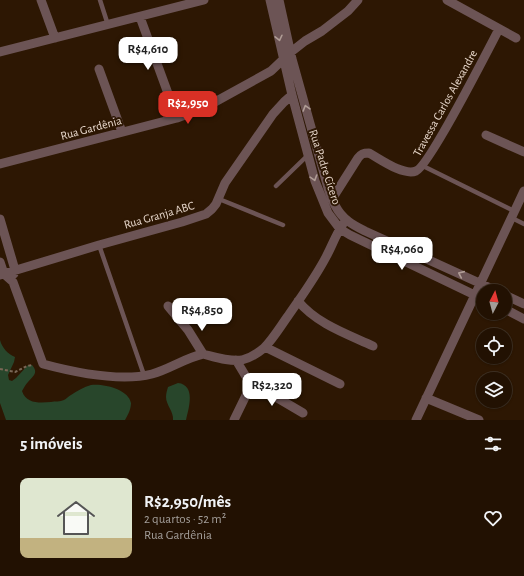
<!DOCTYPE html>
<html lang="pt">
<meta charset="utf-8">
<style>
:root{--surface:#221102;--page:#2a1a0c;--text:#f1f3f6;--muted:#a29d99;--line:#3f3124;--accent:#d93025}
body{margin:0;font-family:"Alegreya Sans",sans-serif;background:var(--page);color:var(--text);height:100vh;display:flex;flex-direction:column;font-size:15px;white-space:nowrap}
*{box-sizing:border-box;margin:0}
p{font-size:13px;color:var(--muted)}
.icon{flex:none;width:22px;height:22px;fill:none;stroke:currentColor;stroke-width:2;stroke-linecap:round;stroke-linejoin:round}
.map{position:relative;height:420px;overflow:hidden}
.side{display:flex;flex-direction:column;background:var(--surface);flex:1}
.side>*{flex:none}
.needle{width:26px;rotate:6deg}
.controls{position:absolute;left:476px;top:284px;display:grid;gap:8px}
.controls a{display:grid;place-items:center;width:36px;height:36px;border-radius:50%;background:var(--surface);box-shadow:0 1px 3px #0004,0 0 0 1px var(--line);font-size:20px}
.price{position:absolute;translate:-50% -34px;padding:0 9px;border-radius:8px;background:#fff;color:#222;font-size:13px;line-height:26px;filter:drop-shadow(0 1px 2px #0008)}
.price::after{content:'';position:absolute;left:50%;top:24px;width:12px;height:9px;margin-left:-6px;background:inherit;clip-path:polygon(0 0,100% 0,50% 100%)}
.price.selected{background:var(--accent);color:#fff}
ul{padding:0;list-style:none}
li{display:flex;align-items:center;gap:12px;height:100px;padding:0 20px}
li+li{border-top:1px solid var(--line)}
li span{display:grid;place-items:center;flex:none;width:112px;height:80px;border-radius:8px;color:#555}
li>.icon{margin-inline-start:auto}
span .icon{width:48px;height:48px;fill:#fffc;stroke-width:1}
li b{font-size:17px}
h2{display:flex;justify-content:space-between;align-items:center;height:48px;padding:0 20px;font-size:17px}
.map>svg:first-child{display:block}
.green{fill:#28462b}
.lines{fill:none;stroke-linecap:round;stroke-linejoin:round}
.path{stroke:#7a6756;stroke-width:2;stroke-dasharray:3 2;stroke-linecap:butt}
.lane{stroke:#6c5455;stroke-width:4.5}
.street{stroke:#6c5455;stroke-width:9}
.oneway{stroke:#b09d96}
.labels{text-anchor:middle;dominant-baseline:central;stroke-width:4;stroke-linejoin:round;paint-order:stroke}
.street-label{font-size:12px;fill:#e8d8cc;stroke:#2d1703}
</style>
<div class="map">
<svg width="524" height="420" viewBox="0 0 524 420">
<rect width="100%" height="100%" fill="#2d1703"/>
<path class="green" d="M 0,340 C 2,348 8,354 15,357 L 14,362 L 8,375 L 9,380 L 12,381 L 16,378 L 28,365 L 32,365 C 39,373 33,376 28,382 C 25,385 24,388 22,391 C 26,404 40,403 51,402 C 55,401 60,402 64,400 C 66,399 69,396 71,395 C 77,391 84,387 91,385 C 102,383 129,389 131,403 C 131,409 128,415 125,420 L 6,420 L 0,403 Z
M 178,383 C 196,385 189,408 186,420 L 173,420 C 174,412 166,405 166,397 C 166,394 167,390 168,387 Z"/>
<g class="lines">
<path class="path" d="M 0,369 L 15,372 L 27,366 L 33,365"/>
<path class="lane" d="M 100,0 L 108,25
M 423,166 L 514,211
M 276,186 L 307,156
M 219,199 L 283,225
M 512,218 L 524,224
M 99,245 L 144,375"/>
<path class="street" d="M 41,0 L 55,38
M 270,0 L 292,95 L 315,181 L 328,213 L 340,229 L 350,235 L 483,299
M 279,0 L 292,59 L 328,188 C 332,200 337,213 348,221 C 353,225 359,228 365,231 L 497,291
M 447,0 L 516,38
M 140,17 L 177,118
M 0,52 L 204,0
M 99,69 L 122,132
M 486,135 L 524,152
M 0,164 L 177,118 L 204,108 L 271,71 L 291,52 L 305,41 L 322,31 L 348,11 L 358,0
M 332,199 L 358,158 C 361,154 363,153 369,153 C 380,159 403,176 416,171 C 429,166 489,48 499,29
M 0,219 L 15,270 L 14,274
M 0,262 L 4,274 L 13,282 L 43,364 C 73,372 121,382 152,374 C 170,369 185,358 203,354
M 0,275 L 99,245 L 182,222 L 206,214 L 212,209 L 216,204 L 225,183 L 273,114 L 284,102 L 292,95
M 505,295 L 524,304
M 298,301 C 317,324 347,334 373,346
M 168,306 L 188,330 L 203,354 C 215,357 230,362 242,360 C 250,358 258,353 264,348 C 273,339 280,327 288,316 C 301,297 315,278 326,257 C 332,246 336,234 343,224
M 505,309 L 524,319
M 265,347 L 340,384
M 236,360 L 245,375 L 252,383 L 303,413
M 426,398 L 479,420
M 234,420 L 252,383
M 416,420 L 524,191"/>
</g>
<defs><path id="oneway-chevron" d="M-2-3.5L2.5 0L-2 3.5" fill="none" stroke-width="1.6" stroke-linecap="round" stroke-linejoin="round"/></defs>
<g class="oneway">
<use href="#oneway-chevron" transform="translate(279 38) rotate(77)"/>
<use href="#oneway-chevron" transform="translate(306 108) rotate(-106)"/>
<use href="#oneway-chevron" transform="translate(314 178) rotate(73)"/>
<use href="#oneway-chevron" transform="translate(461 274) rotate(-156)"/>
</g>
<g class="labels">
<g class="street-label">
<text transform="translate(445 103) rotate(-61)">Travessa Carlos Alexandre</text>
<text transform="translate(91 128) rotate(-15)">Rua Gardênia</text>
<text transform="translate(325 167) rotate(72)">Rua Padre Cícero</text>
<text transform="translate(159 215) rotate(-16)">Rua Granja ABC</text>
</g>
</g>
</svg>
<div class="controls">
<a><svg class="needle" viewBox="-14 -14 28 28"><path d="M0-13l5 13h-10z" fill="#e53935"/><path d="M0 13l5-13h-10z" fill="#a29d99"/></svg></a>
<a><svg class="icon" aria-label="locate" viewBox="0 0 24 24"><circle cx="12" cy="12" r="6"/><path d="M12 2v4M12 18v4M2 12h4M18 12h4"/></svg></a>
<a><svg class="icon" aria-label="layers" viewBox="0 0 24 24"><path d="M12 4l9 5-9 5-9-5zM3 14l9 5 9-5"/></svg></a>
</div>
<b class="price" style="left:148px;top:71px">R$4,610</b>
<b class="price selected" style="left:188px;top:125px">R$2,950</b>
<b class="price" style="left:402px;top:271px">R$4,060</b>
<b class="price" style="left:202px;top:332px">R$4,850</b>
<b class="price" style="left:272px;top:407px">R$2,320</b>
</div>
<section class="side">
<h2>5 imóveis<svg class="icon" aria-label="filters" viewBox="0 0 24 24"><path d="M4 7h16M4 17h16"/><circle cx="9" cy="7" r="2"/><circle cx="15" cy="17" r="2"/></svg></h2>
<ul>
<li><span style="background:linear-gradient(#dfe7d0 75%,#c2b280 0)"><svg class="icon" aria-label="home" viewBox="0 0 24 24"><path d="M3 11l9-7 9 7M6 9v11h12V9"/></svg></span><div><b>R$2,950/mês</b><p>2 quartos · 52 m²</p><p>Rua Gardênia</p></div><svg class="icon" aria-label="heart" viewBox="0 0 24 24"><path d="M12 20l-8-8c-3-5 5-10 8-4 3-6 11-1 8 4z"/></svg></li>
</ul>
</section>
